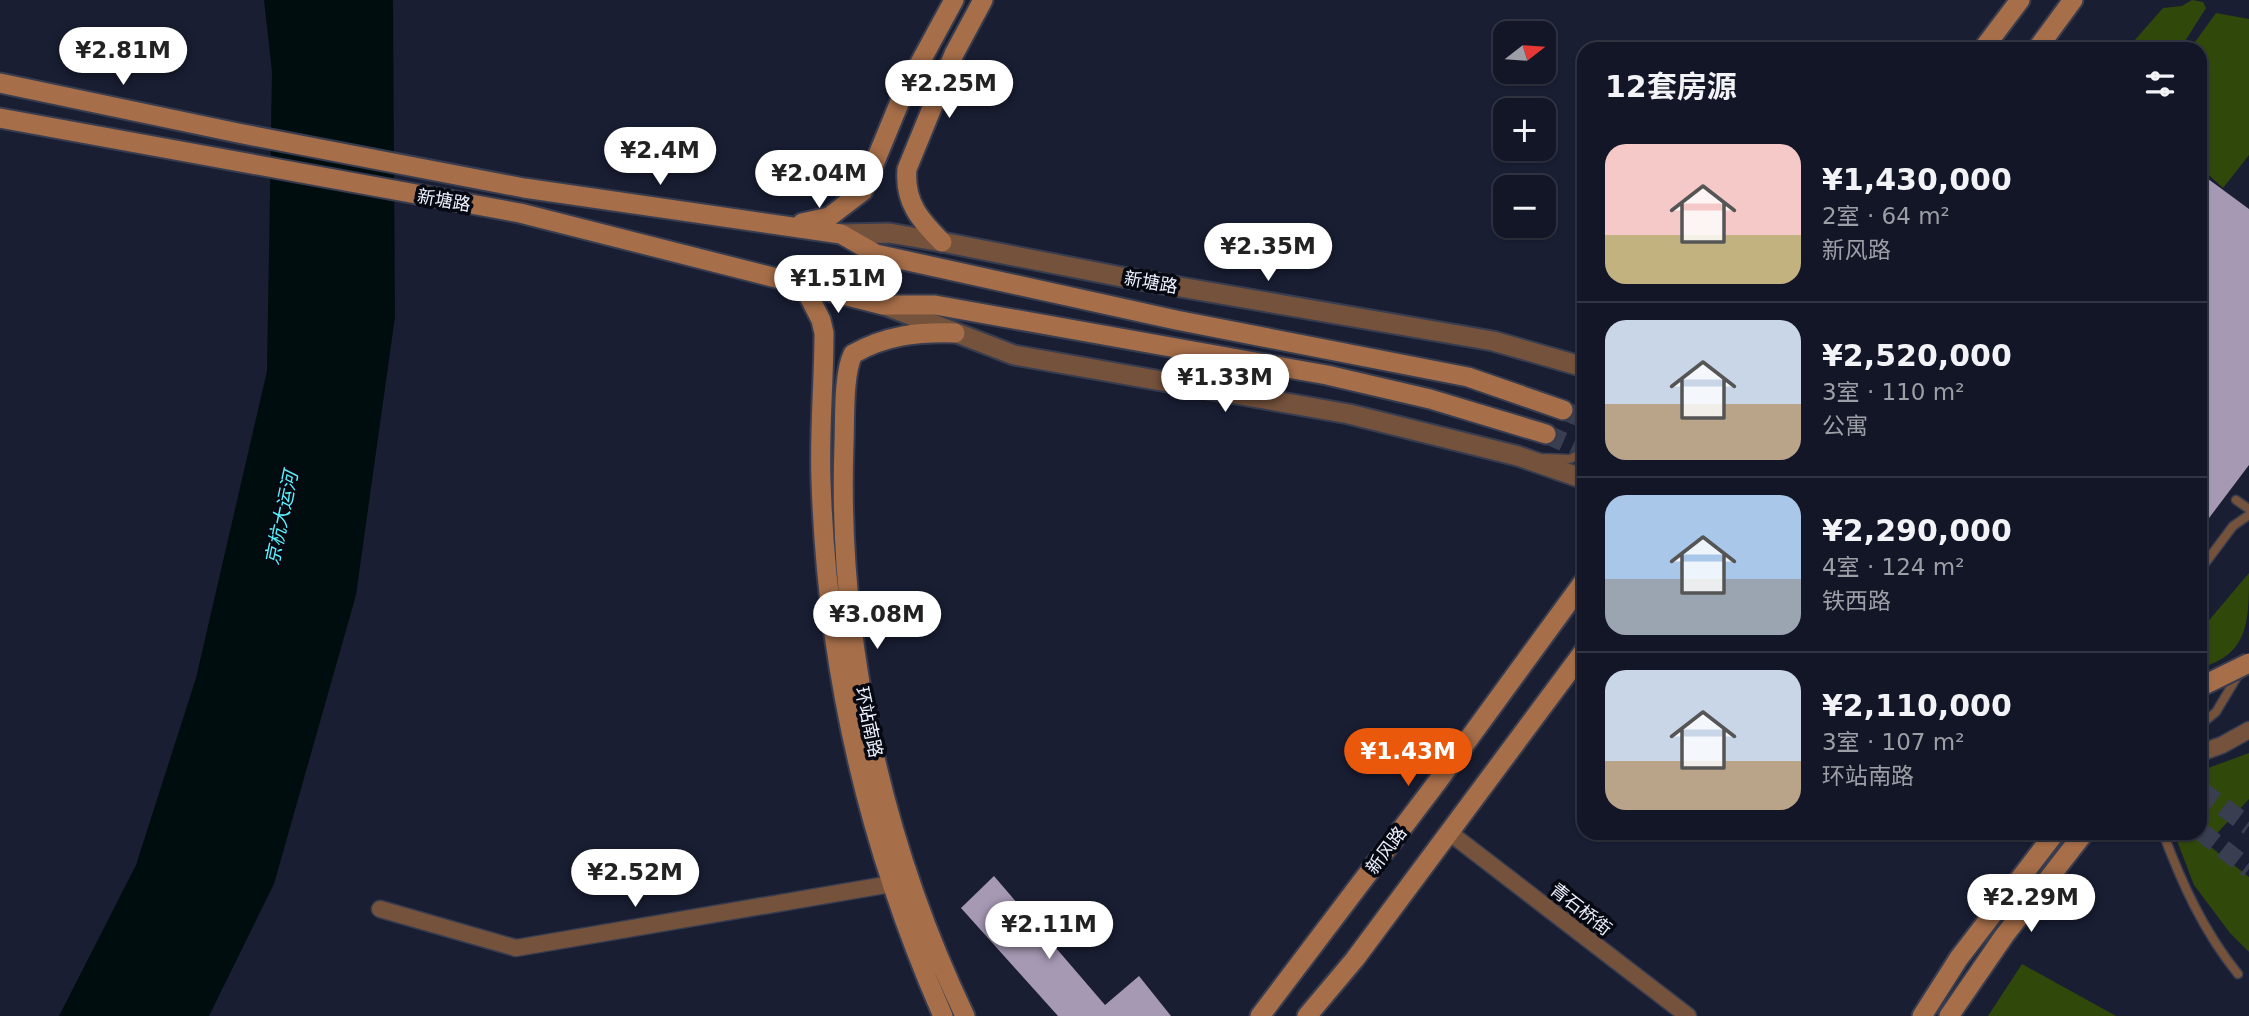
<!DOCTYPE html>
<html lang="zh">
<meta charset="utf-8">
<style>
:root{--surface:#131626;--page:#202332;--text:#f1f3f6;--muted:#9d9fa7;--line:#323543;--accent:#ea580c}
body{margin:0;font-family:"DejaVu Sans","Noto Sans SC",sans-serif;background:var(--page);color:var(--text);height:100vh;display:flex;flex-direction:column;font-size:26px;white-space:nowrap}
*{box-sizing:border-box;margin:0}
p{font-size:23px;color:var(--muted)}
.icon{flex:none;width:38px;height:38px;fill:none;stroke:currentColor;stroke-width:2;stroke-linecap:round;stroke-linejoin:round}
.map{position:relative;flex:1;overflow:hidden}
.panel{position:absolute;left:1577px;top:42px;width:630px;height:798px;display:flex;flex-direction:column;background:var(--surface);border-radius:21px;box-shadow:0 2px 5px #0004,0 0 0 2px var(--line)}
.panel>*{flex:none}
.needle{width:46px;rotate:73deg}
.buttons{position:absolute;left:1493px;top:21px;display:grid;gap:14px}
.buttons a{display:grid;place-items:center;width:63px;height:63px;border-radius:14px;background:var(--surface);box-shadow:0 2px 5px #0004,0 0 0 2px var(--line);font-size:35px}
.price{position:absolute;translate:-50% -60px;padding:0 16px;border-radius:24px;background:#fff;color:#222;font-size:23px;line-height:46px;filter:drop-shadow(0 2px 4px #0008)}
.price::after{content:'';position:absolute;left:50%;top:42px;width:21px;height:16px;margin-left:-10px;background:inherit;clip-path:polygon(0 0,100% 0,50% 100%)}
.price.on{background:var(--accent);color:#fff}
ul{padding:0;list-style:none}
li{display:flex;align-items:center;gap:21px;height:175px;padding:0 28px}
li+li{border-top:2px solid var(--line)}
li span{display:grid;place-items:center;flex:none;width:196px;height:140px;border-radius:21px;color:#555}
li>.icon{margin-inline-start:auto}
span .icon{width:84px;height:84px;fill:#fffc;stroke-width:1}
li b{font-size:30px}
h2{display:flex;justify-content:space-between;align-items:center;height:84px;padding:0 28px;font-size:30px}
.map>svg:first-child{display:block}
.green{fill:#30490b}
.water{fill:#000d0e}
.building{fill:#a699b4}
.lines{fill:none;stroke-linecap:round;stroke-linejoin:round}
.secondary-tunnel{stroke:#393e51;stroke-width:19;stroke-dasharray:19 10;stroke-linecap:butt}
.service-casing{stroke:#373c4f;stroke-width:11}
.minor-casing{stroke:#373c4f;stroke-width:19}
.tertiary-casing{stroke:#373c4f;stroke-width:23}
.secondary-casing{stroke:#373c4f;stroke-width:23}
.service{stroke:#75523c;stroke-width:8}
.minor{stroke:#75523c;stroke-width:16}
.tertiary{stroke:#75523c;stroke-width:19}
.secondary{stroke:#a66e49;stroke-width:19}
.secondary-bridge-casing{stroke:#373c4f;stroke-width:23;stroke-linecap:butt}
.secondary-bridge{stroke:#a66e49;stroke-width:19}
.labels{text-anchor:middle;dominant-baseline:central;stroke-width:7;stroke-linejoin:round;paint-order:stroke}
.street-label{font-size:18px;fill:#edf1fd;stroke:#070912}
.water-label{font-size:19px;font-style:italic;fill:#59f2fd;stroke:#070912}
</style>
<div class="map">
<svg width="2249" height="1016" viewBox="0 0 2249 1016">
<rect width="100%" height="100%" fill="#191e33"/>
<path class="green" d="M 2192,0 L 2203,2 L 2206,8 L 2180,49 L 2127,49 L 2163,8 L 2182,6 Z
M 2216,13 L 2249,19 L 2249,155 L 2223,188 L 2200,167 L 2200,49 L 2190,49 Z
M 2249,573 C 2249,622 2249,654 2200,668 L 2200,631 Z
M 2249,753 L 2249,799 L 2207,844 L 2249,877 L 2249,952 L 2230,933 L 2194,885 L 2174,833 L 2200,833 L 2200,771 Z
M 2022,964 L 2116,1016 L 1988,1016 Z"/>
<path class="water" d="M 264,0 L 393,0 L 395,317 L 356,595 L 274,884 L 209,1016 L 59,1016 L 136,865 L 196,678 L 267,371 L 272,72 Z"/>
<path class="building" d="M 2200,173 L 2249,209 L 2249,465 L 2200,530 Z
M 994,876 L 1105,1005 L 1139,976 L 1171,1016 L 1058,1016 L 961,908 Z"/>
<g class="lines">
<path class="secondary-tunnel" d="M 1563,410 L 1584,419
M 1546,434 L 1584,451
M 2200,790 L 2249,826
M 2200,831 L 2249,869"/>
<defs>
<path id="service" d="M 1545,458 L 1570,459 L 1584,452
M 2236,500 L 2249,509
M 2200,570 L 2233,526 L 2249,515
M 2200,725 L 2216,712 L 2240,672
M 2163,833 C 2182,884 2204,932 2238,974"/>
<path id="minor" d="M 2200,753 L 2222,745 L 2249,730
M 1450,833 L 1688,1016
M 380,909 L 516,948 L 891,884"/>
<path id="tertiary" d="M 841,234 L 889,233 L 942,242 L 1122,277 L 1493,341 L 1584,367
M 884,305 L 1014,355 L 1349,414 L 1518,456 L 1584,479"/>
<path id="secondary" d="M 1983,49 L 2020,0
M 2037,49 L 2073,0
M 0,83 L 238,133 L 524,188 L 841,234 L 876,254 L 1176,320 L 1468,377 L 1563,410
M 0,118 L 520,213 L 883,305 L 935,305 L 1327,375 L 1430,399 L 1546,434
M 802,223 L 829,217 L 863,191 L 903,94 L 954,0
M 942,242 C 920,220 904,202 907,169 L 954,54 L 983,0
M 803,285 L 821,320 L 824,333 C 824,382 819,432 821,481 C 827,667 868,846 943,1016
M 955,333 C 918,332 886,335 853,354 C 843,374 845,420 844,444 C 837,639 881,840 965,1016
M 1260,1016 L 1438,781 L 1584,581
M 1307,1016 L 1355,959 L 1584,651
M 1922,1016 L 1959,958 L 2055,833
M 1949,1016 L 2004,936 L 2084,833"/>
</defs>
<use href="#service" class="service-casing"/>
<use href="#minor" class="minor-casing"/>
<use href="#tertiary" class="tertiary-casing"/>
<use href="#secondary" class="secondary-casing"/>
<use href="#service" class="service"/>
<use href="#minor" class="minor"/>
<use href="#tertiary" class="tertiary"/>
<use href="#secondary" class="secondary"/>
<defs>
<path id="secondary-bridge" d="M 2200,687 L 2249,663"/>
</defs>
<use href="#secondary-bridge" class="secondary-bridge-casing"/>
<use href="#secondary-bridge" class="secondary-bridge"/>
</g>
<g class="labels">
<g class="street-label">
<text transform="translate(444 200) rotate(10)">新塘路</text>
<text transform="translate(1151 282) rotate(10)">新塘路</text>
<text transform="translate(869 722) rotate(78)">环站南路</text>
<text transform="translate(1386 850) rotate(-53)">新风路</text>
<text transform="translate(1581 909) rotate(38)">青石桥街</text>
</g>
<g class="water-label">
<text transform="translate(281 518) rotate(-78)">京杭大运河</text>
</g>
</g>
</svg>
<div class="buttons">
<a><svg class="needle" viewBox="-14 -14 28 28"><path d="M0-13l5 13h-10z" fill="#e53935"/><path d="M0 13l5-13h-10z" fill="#9d9fa7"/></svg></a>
<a>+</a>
<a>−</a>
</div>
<b class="price" style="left:123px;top:87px">¥2.81M</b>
<b class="price" style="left:949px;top:120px">¥2.25M</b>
<b class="price" style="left:660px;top:187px">¥2.4M</b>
<b class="price" style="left:819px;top:210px">¥2.04M</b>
<b class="price" style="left:1268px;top:283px">¥2.35M</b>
<b class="price" style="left:838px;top:315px">¥1.51M</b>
<b class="price" style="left:1225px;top:414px">¥1.33M</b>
<b class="price" style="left:877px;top:651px">¥3.08M</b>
<b class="price on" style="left:1408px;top:788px">¥1.43M</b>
<b class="price" style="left:635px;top:909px">¥2.52M</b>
<b class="price" style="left:2031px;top:934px">¥2.29M</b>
<b class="price" style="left:1049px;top:961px">¥2.11M</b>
<section class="panel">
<h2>12套房源<svg class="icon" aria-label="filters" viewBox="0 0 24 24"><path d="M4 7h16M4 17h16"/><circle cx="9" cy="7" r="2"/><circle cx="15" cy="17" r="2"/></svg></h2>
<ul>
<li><span style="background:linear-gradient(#f6c9c9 65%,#c2b280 0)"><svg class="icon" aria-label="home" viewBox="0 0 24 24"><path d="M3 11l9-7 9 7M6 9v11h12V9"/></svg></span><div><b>¥1,430,000</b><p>2室 · 64 m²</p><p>新风路</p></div></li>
<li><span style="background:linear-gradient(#c9d6e8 60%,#b9a48a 0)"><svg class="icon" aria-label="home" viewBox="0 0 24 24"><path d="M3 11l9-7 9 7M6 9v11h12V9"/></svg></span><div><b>¥2,520,000</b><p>3室 · 110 m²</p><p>公寓</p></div></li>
<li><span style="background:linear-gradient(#a9c7e8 60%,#9aa5b1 0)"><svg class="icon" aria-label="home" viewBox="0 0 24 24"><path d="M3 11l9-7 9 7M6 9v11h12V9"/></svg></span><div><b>¥2,290,000</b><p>4室 · 124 m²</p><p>铁西路</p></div></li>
<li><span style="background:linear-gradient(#c9d6e8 65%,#b9a48a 0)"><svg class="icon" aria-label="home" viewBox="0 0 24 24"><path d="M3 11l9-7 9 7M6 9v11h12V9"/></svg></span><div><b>¥2,110,000</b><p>3室 · 107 m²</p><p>环站南路</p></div></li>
</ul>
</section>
</div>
